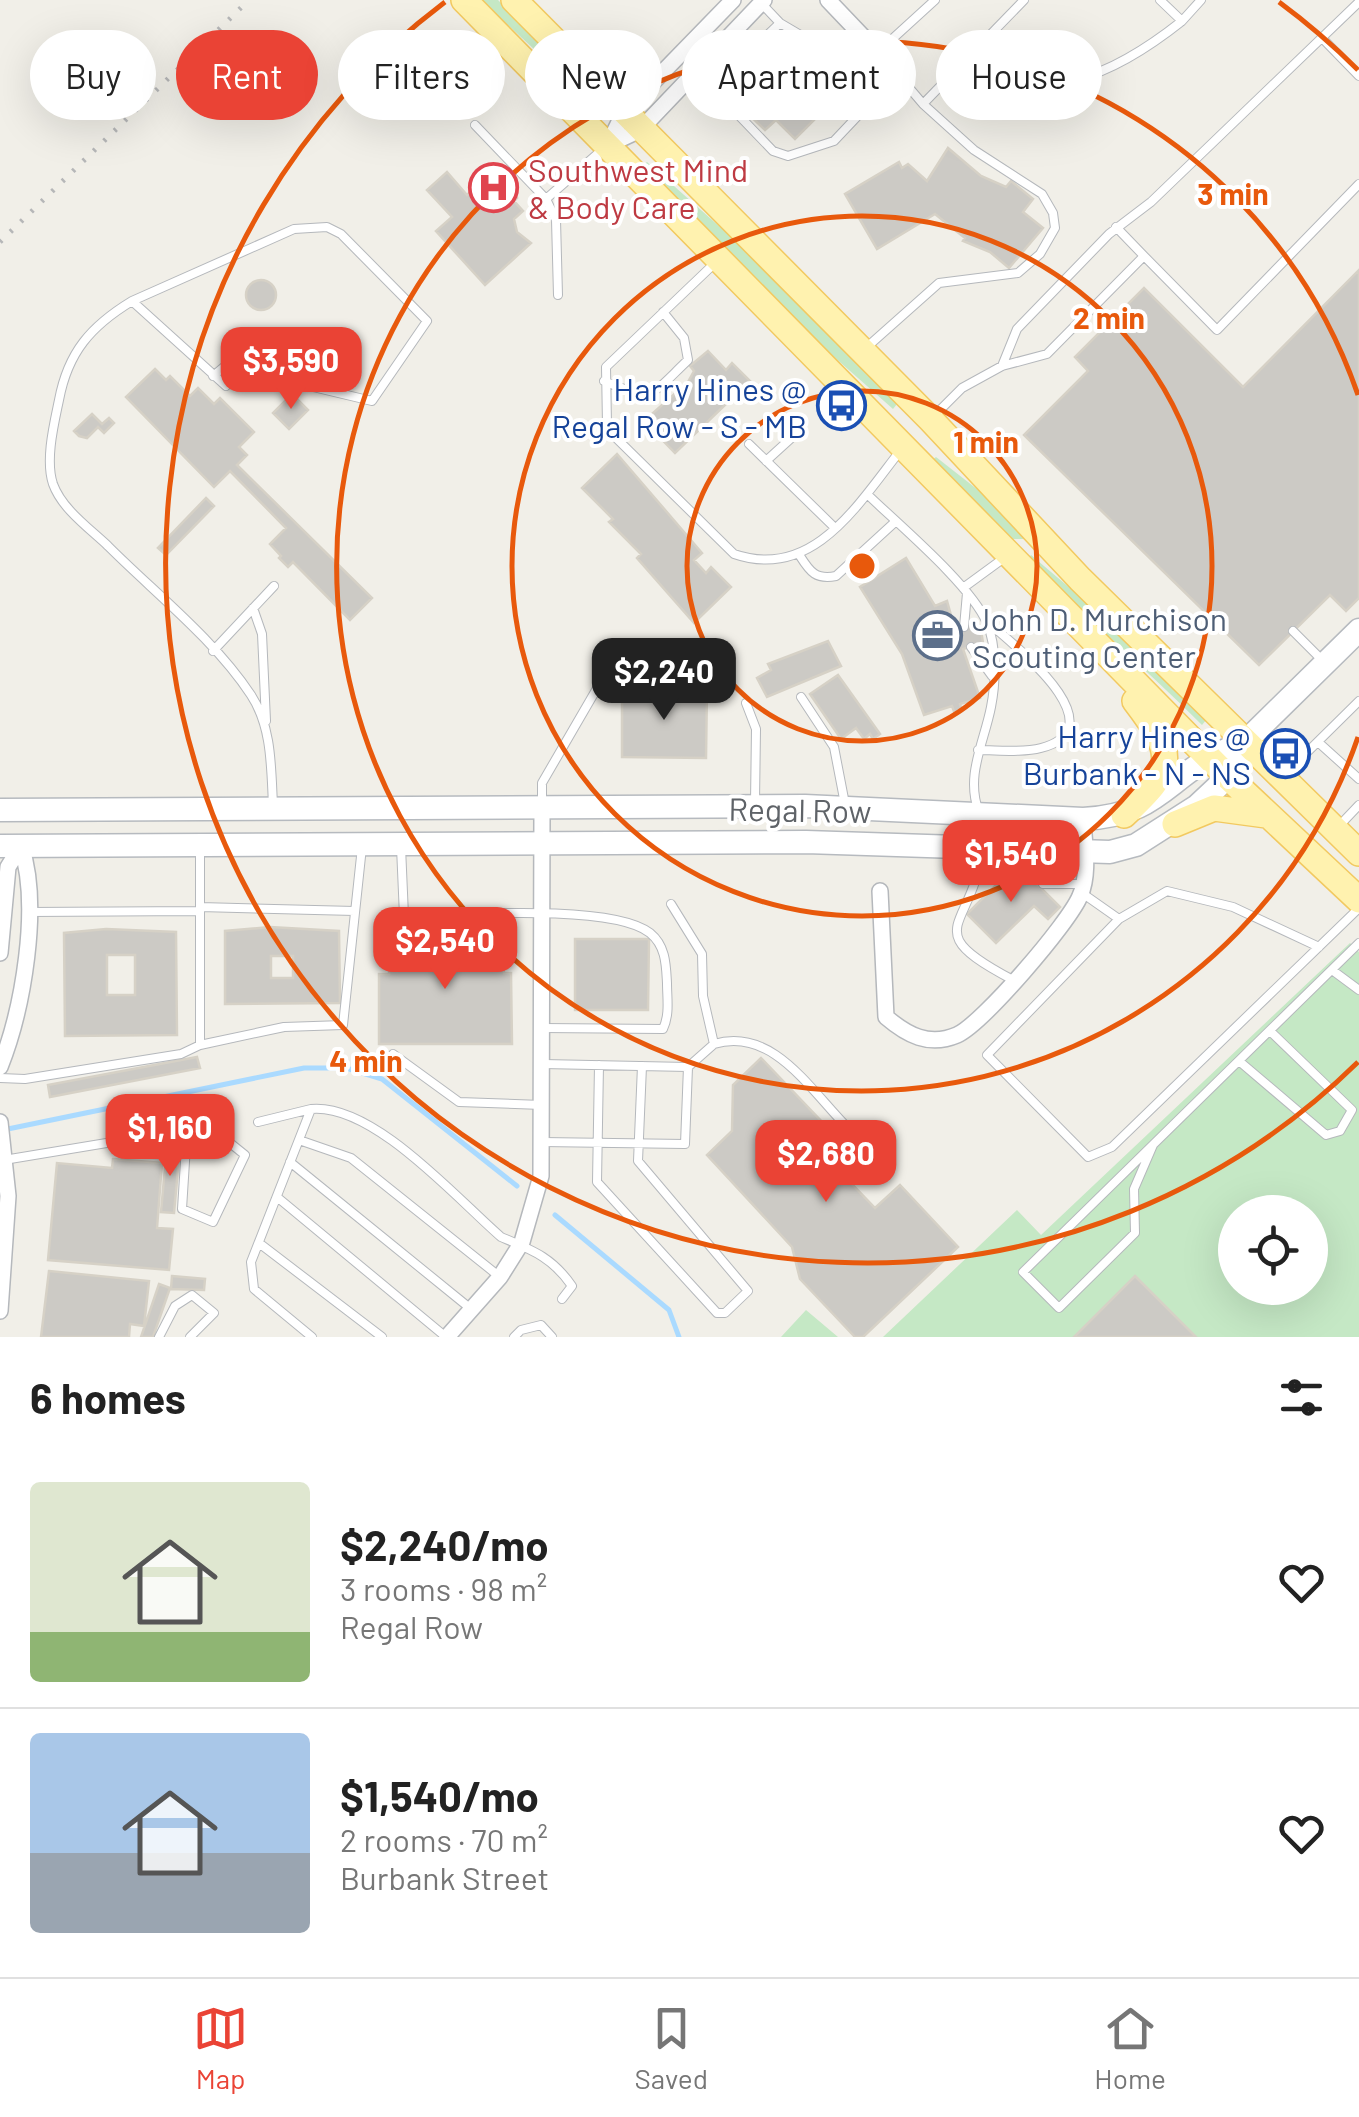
<!DOCTYPE html>
<meta charset="utf-8">
<style>
:root{--surface:#fff;--page:#f2f2f2;--text:#222;--muted:#767676;--line:#e0e0e0;--accent:#ea4335}
body{margin:0;font-family:Barlow,sans-serif;background:var(--page);color:var(--text);height:100vh;display:flex;flex-direction:column;font-size:38px;white-space:nowrap}
*{box-sizing:border-box;margin:0}
p{font-size:32px;color:var(--muted)}
.icon{flex:none;width:55px;height:55px;fill:none;stroke:currentColor;stroke-width:2;stroke-linecap:round;stroke-linejoin:round}
.map{position:relative;height:1337px;overflow:hidden}
.details{display:flex;flex-direction:column;background:var(--surface);flex:1}
.details>*{flex:none}
.banner{position:absolute;left:30px;top:30px;width:1300px;height:90px;display:flex;gap:20px}
.controls{position:absolute;left:1218px;top:1195px;display:grid;gap:20px}
.controls a{display:grid;place-items:center;width:110px;height:110px;border-radius:50%;background:var(--surface);box-shadow:0 10px 40px #0002;font-size:50px}
.price{position:absolute;translate:-50% -85px;padding:0 22px;border-radius:20px;background:var(--accent);color:#fff;font-size:32px;line-height:65px;filter:drop-shadow(0 2px 5px #0008)}
.price::after{content:'';position:absolute;left:50%;top:60px;width:30px;height:22px;margin-left:-15px;background:inherit;clip-path:polygon(0 0,100% 0,50% 100%)}
.price.current{background:#222;color:#fff}
ul{padding:0;list-style:none}
li{display:flex;align-items:center;gap:30px;height:250px;padding:0 30px}
li+li{border-top:2px solid var(--line)}
li span{display:grid;place-items:center;flex:none;width:280px;height:200px;border-radius:10px;color:#555}
li>.icon{margin-inline-start:auto}
span .icon{width:120px;height:120px;fill:#fffc;stroke-width:1}
li b{font-size:42px}
h2{display:flex;justify-content:space-between;align-items:center;height:120px;padding:0 30px;font-size:42px}
.tag{padding:0 35px;border-radius:45px;background:var(--surface);box-shadow:0 10px 40px #0002;font-size:35px;line-height:90px}
.tag.current{background:var(--accent);color:#fff}
.tab-bar{display:flex;justify-content:space-around;align-items:center;height:140px;border-top:2px solid var(--line);background:var(--surface);font-size:28px;color:var(--muted)}
.tab-bar a{display:grid;justify-items:center;gap:5px}
.tab-bar .current{color:var(--accent)}
.map>svg:first-child{display:block}
.green{fill:#c5e8c5;fill-rule:evenodd}
.lines{fill:none;stroke-linecap:round;stroke-linejoin:round}
.stream{stroke:#aadaff;stroke-width:5}
.building{fill:#cccac5;stroke:#d6d1c6;stroke-width:2.5;fill-rule:evenodd}
.lane-casing{stroke:#b5b8bc;stroke-width:10}
.street-casing{stroke:#b5b8bc;stroke-width:18}
.secondary-casing{stroke:#b6babf;stroke-width:25}
.primary-casing{stroke:#f2c960;stroke-width:28}
.lane{stroke:#fff;stroke-width:8}
.street{stroke:#fff;stroke-width:15}
.secondary{stroke:#fff;stroke-width:22}
.primary{stroke:#fff2af;stroke-width:25}
.rail{stroke:#b6b7b8;stroke-width:5;stroke-dasharray:2.5 12;stroke-linecap:butt}
.ring{fill:none;stroke:#e8590c;stroke-width:5}
.labels{text-anchor:middle;dominant-baseline:central;stroke-width:8;stroke-linejoin:round;paint-order:stroke}
.health-label{font-size:32px;fill:#be3a42;stroke:#fff;text-anchor:start}
.transit-label{font-size:32px;fill:#164399;stroke:#fff;text-anchor:end}
.service-label{font-size:32px;fill:#4e5e75;stroke:#fff;text-anchor:start}
.street-label{font-size:32px;fill:#5f6368;stroke:#fff}
.centre{fill:#e8590c;stroke:#fff;stroke-width:5}
.ring-label{font-size:30px;text-anchor:middle;font-weight:bold;fill:#e8590c;stroke:#fff;stroke-width:8;stroke-linejoin:round;paint-order:stroke}
</style>
<div class="map">
<svg width="1359" height="1337" viewBox="0 0 1359 1337">
<rect width="100%" height="100%" fill="#f1efe8"/>
<path class="green" d="M 481,0 L 498,0 L 597,99 L 592,103 Z
M 647,162 L 729,235 L 897,404 L 893,409 L 815,340 L 643,165 Z
M 936,457 L 996,504 L 1026,539 L 1010,539 L 932,460 Z
M 1031,555 L 1097,611 L 1207,719 L 1202,725 C 1145,668 1084,616 1028,559 Z
M 1350,943 L 1359,952 L 1359,1337 L 883,1337 L 1017,1210 L 1041,1235 ZM 1235,1212 L 1310,1212 L 1310,1288 L 1235,1288 Z
M 806,1310 L 838,1337 L 781,1337 Z"/>
<g class="lines">
<path class="stream" d="M 3,1130 L 304,1068 L 346,1068 L 382,1079 L 517,1186
M 555,1215 L 669,1310 L 679,1337"/>
</g>
<path class="building" d="M 778,35 L 798,54 L 807,45 L 829,66 L 819,76 L 839,95 L 795,139 L 776,120 L 765,130 L 743,109 L 754,98 L 735,79 L 749,64 L 737,53 L 751,39 L 763,51 Z
M 948,148 L 981,176 L 1006,187 L 1011,181 L 1033,199 L 1023,212 L 1043,228 L 1009,268 L 990,252 L 963,241 L 965,238 L 935,214 L 877,249 L 845,194 L 899,162 L 902,168 L 908,164 L 927,181 Z
M 493,171 L 517,198 L 514,201 L 523,211 L 514,219 L 517,232 L 531,243 L 485,285 L 436,231 L 452,217 L 427,190 L 447,172 L 467,195 Z
M 1359,270 L 1359,598 L 1346,611 L 1330,595 L 1259,665 L 1024,435 L 1088,371 L 1075,357 L 1144,288 L 1243,387 Z
M246 295a15 15 0 1 1 30 0a15 15 0 1 1-30 0Z
M 708,351 L 726,370 L 732,363 L 750,381 L 675,453 L 644,421 L 688,382 L 694,371 L 690,366 Z
M 155,369 L 166,380 L 170,376 L 190,396 L 198,388 L 214,404 L 220,398 L 254,432 L 239,447 L 247,455 L 237,465 L 372,598 L 350,620 L 293,562 L 288,567 L 279,558 L 281,556 L 270,544 L 286,528 L 230,471 L 214,487 L 126,397 Z
M 292,394 L 308,410 L 289,429 L 273,413 Z
M 92,414 L 102,424 L 109,418 L 114,423 L 104,433 L 98,427 L 87,438 L 79,436 L 74,431 Z
M 617,454 L 702,553 L 694,560 L 706,573 L 711,567 L 731,587 L 694,623 L 637,558 L 641,554 L 609,522 L 613,519 L 582,488 Z
M 206,498 L 214,506 L 166,555 L 158,548 Z
M 906,558 L 935,606 L 947,601 L 954,626 L 976,623 L 981,630 L 983,643 L 963,649 L 980,698 L 960,704 L 962,711 L 955,714 L 952,706 L 924,715 L 902,654 L 860,587 Z
M 828,641 L 841,666 L 767,697 L 757,678 L 771,670 L 768,664 Z
M 838,675 L 880,734 L 873,739 L 870,734 L 864,739 L 856,728 L 841,739 L 810,694 Z
M 622,688 L 707,689 L 706,758 L 622,757 Z
M 1007,874 L 1027,874 L 1060,907 L 1048,919 L 1034,906 L 996,943 L 967,914 Z
M 270,927 L 339,931 L 340,1003 L 225,1004 L 225,931 ZM 271,956 L 293,956 L 293,978 L 271,978 Z
M 106,929 L 176,932 L 177,1035 L 65,1036 L 64,933 ZM 107,955 L 135,955 L 135,995 L 107,995 Z
M 389,936 L 500,936 L 504,973 L 511,973 L 512,1044 L 379,1044 L 379,974 L 389,974 Z
M 575,939 L 649,939 L 648,1010 L 575,1010 Z
M 197,1057 L 200,1068 L 50,1097 L 48,1085 Z
M 761,1058 L 868,1170 L 852,1184 L 875,1208 L 900,1185 L 958,1247 L 863,1337 L 855,1337 L 800,1279 L 792,1247 L 707,1155 L 732,1131 L 733,1085 Z
M 167,1145 L 180,1147 L 174,1213 L 161,1212 Z
M 113,1159 L 162,1163 L 157,1228 L 173,1229 L 169,1270 L 48,1260 L 57,1163 L 112,1168 Z
M 49,1271 L 149,1281 L 144,1326 L 130,1324 L 129,1337 L 41,1337 Z
M 172,1276 L 205,1279 L 204,1290 L 171,1289 Z
M 1135,1276 L 1196,1337 L 1074,1337 Z
M 159,1284 L 170,1288 L 153,1337 L 141,1337 Z"/>
<g class="lines">
<defs>
<path id="lane" d="M 761,3 L 780,23 L 814,43
M 1182,21 L 1201,0
M 1322,38 L 1359,76
M 757,45 L 780,23
M 684,50 L 702,77 L 773,151 L 788,156 L 834,141 L 869,104 L 872,77 L 888,63 L 923,104 L 974,150 L 1042,194 L 1053,213 L 1055,228 L 1040,254 L 1018,273 L 939,283 L 867,347
M 878,52 L 935,0
M 962,63 C 1045,108 1114,75 1182,21 L 1160,0
M 713,88 L 743,59
M 923,104 L 1024,0
M 475,125 L 546,199 L 556,220 L 558,295
M 546,199 L 603,149
M 1116,227 L 1144,256
M 716,262 L 606,367 L 607,425 L 614,436 L 734,554 C 812,581 857,506 900,451
M 132,301 L 294,229 L 327,227 L 341,234 L 427,321 L 372,401 L 225,366 L 213,376
M 1002,366 L 1017,329 L 1109,234 L 1151,202 L 1359,2
M 604,381 C 655,402 649,397 688,360 L 684,338 L 663,312
M 226,386 L 132,301 C 91,326 68,352 59,400 C 54,424 45,460 53,484 C 62,509 89,528 108,546 C 155,593 214,639 251,695 C 272,727 271,767 273,805
M 932,418 L 962,388 L 1002,366 L 1047,354 L 1144,256 L 1217,330 L 1359,184
M 749,444 L 834,527
M 766,461 L 799,431 L 783,417
M 867,494 C 899,525 971,585 987,623 C 997,647 996,682 991,707 C 984,743 965,776 979,812
M 800,556 C 810,572 816,580 836,576 L 895,522
M 963,588 L 1004,558
M 253,608 L 262,634 L 266,721
M 964,627 L 967,593
M 1293,631 L 1322,660
M 971,647 L 992,676
M 213,651 L 274,586
M 801,697 L 834,747 L 845,804
M 746,703 L 756,729 L 755,802
M 1318,742 L 1359,779
M 978,750 C 998,750 1022,753 1041,748 C 1121,727 1010,642 988,622
M 1284,775 L 1359,701
M 542,803 L 542,783 L 603,678
M 1338,827 L 1359,805
M 401,847 L 404,916 C 456,915 612,903 650,933 C 666,946 666,965 667,983 C 667,999 670,1014 663,1029 L 542,1028
M 982,851 C 972,930 916,929 1013,980
M 1041,853 L 1043,884 L 1083,884
M 1082,893 L 1119,919 L 987,1055 L 1088,1157 L 1112,1147 L 1359,908
M 200,907 L 355,911
M 28,912 L 200,911
M 1119,919 L 1167,891 L 1233,907 L 1319,947
M 1332,970 L 1359,990
M 714,1044 C 774,1026 811,1092 850,1130
M 200,1045 L 284,1027 L 343,1025 L 362,847
M 393,1054 L 459,1102 L 542,1105
M 1239,1061 L 1326,1135 L 1340,1131 L 1352,1110 L 1270,1031
M 543,1064 L 688,1067 L 714,1044 L 703,996 L 702,954 L 671,904
M 599,1065 L 597,1182 L 717,1313 L 725,1313 L 748,1291 L 638,1161 L 642,1066
M 0,1078 L 25,1079 L 181,1054 L 200,1045 L 200,848
M 258,1122 L 311,1109
M 299,1140 L 351,1158 L 500,1277
M 542,1142 L 685,1144 L 688,1067
M 1153,1145 L 1134,1189 L 1135,1233 L 1059,1308 L 1023,1272 L 1359,943
M 4,1160 L 209,1126 L 245,1155 L 213,1222 L 182,1209 L 187,1130
M 290,1162 L 471,1309
M 277,1197 L 446,1337
M 259,1243 L 382,1337
M 159,1337 L 175,1306 L 192,1295 L 214,1313 L 190,1337
M 312,1337 L 254,1289 L 251,1262 L 311,1109 C 373,1103 456,1198 501,1237 C 532,1250 552,1257 572,1286 L 562,1299
M 514,1337 L 521,1330 L 541,1325 L 552,1337"/>
<path id="street" d="M 828,0 L 888,63
M 608,145 L 640,130 L 764,0
M 608,145 L 624,112 L 733,0
M 880,891 L 886,1017 C 907,1035 929,1047 957,1035 C 982,1024 1069,923 1080,896 C 1090,873 1084,844 1083,819
M 0,953 L 8,867 L 21,846
M 0,1067 C 23,1009 41,906 21,846
M 0,1122 L 8,1196 L 0,1311
M 447,1337 L 500,1277 L 522,1242 L 541,1176 L 542,808"/>
<path id="secondary" d="M 0,810 L 805,806 L 1083,819 C 1161,815 1165,777 1226,750
M 0,846 L 806,842 L 1110,852 L 1136,845 L 1197,806 L 1228,777 L 1245,742 L 1359,630"/>
<path id="primary" d="M 464,0 L 1228,777 L 1359,900
M 514,0 L 931,420 L 1080,579 L 1359,853
M 1124,815 C 1174,768 1178,757 1135,701
M 1175,824 L 1214,808 L 1266,815"/>
</defs>
<use href="#lane" class="lane-casing"/>
<use href="#street" class="street-casing"/>
<use href="#secondary" class="secondary-casing"/>
<use href="#primary" class="primary-casing"/>
<use href="#lane" class="lane"/>
<use href="#street" class="street"/>
<use href="#secondary" class="secondary"/>
<use href="#primary" class="primary"/>
<path class="rail" d="M 0,242 L 249,0"/>
</g>
<g class="ring">
<circle cx="862" cy="566" r="175"/>
<circle cx="862" cy="566" r="350"/>
<path d="M1358 737A525 525 0 1 1 1358 395"/>
<path d="M1358 1062A701 701 0 1 1 445 2M1279 2A701 701 0 0 1 1358 70"/>
</g>
<defs>
<symbol id="hospital-ring" viewBox="-11 -11 22 22"><circle r="9.5" fill="#fff" stroke="#e0444e" stroke-width="1.5"/><path d="M-5-5h3v3.5h4V-5h3V5h-3V1.5h-4V5h-3Z" fill="#e0444e"/></symbol>
<symbol id="bus-ring" viewBox="-11 -11 22 22"><circle r="9.5" fill="#fff" stroke="#1a4fb4" stroke-width="1.5"/><path d="M-5-6H5V4H4V6H2V4H-2V6H-4V4H-5ZM-3.5-4V0h7V-4ZM-3.5 1.2v1.5H-2V1.2ZM2 1.2v1.5H3.5V1.2Z" fill="#1a4fb4"/></symbol>
<symbol id="office-ring" viewBox="-11 -11 22 22"><circle r="9.5" fill="#fff" stroke="#5c6f8a" stroke-width="1.5"/><path d="M-6-3h4V-5.5h4V-3h4V5H-6ZM-1-4.5V-3h2v-1.5ZM-6 0V1H6V0Z" fill="#5c6f8a"/></symbol>
</defs>
<g fill-rule="evenodd">
<use href="#hospital-ring" x="466" y="160" width="55" height="55"/>
<use href="#bus-ring" x="814" y="378" width="55" height="55"/>
<use href="#office-ring" x="910" y="608" width="55" height="55"/>
<use href="#bus-ring" x="1258" y="726" width="55" height="55"/>
</g>
<g class="labels">
<g class="health-label">
<text x="528" y="169">Southwest Mind<tspan x="528" dy="37">&amp; Body Care</tspan></text>
</g>
<g class="transit-label">
<text x="807" y="388">Harry Hines @<tspan x="807" dy="37">Regal Row - S - MB</tspan></text>
<text x="1251" y="735">Harry Hines @<tspan x="1251" dy="37">Burbank - N - NS</tspan></text>
</g>
<g class="service-label">
<text x="972" y="618">John D. Murchison<tspan x="972" dy="37">Scouting Center</tspan></text>
</g>
<g class="street-label">
<text transform="translate(800 809) rotate(1)">Regal Row</text>
</g>
</g>
<circle cx="862" cy="566" r="15" class="centre"/>
<g class="ring-label">
<text x="1233" y="205">3 min</text>
<text x="1109" y="329">2 min</text>
<text x="986" y="453">1 min</text>
<text x="366" y="1072">4 min</text>
</g>
</svg>
<div class="controls">
<a><svg class="icon" aria-label="locate" viewBox="0 0 24 24"><circle cx="12" cy="12" r="6"/><path d="M12 2v4M12 18v4M2 12h4M18 12h4"/></svg></a>
</div>
<b class="price" style="left:291px;top:412px">$3,590</b>
<b class="price current" style="left:664px;top:723px">$2,240</b>
<b class="price" style="left:1011px;top:905px">$1,540</b>
<b class="price" style="left:445px;top:992px">$2,540</b>
<b class="price" style="left:170px;top:1179px">$1,160</b>
<b class="price" style="left:826px;top:1205px">$2,680</b>
<div class="banner">
<a class="tag">Buy</a>
<a class="tag current">Rent</a>
<a class="tag">Filters</a>
<a class="tag">New</a>
<a class="tag">Apartment</a>
<a class="tag">House</a>
</div>
</div>
<section class="details">
<h2>6 homes<svg class="icon" aria-label="filters" viewBox="0 0 24 24"><path d="M4 7h16M4 17h16"/><circle cx="9" cy="7" r="2"/><circle cx="15" cy="17" r="2"/></svg></h2>
<ul>
<li><span style="background:linear-gradient(#dfe7d0 75%,#8fb573 0)"><svg class="icon" aria-label="home" viewBox="0 0 24 24"><path d="M3 11l9-7 9 7M6 9v11h12V9"/></svg></span><div><b>$2,240/mo</b><p>3 rooms · 98 m²</p><p>Regal Row</p></div><svg class="icon" aria-label="heart" viewBox="0 0 24 24"><path d="M12 20l-8-8c-3-5 5-10 8-4 3-6 11-1 8 4z"/></svg></li>
<li><span style="background:linear-gradient(#a9c7e8 60%,#9aa5b1 0)"><svg class="icon" aria-label="home" viewBox="0 0 24 24"><path d="M3 11l9-7 9 7M6 9v11h12V9"/></svg></span><div><b>$1,540/mo</b><p>2 rooms · 70 m²</p><p>Burbank Street</p></div><svg class="icon" aria-label="heart" viewBox="0 0 24 24"><path d="M12 20l-8-8c-3-5 5-10 8-4 3-6 11-1 8 4z"/></svg></li>
</ul>
</section>
<nav class="tab-bar">
<a class="current"><svg class="icon" aria-label="map" viewBox="0 0 24 24"><path d="M3 6l6-2 6 2 6-2v14l-6 2-6-2-6 2zM9 4v14M15 6v14"/></svg>Map</a>
<a><svg class="icon" aria-label="saved" viewBox="0 0 24 24"><path d="M7 4h10v16l-5-4-5 4z"/></svg>Saved</a>
<a><svg class="icon" aria-label="home" viewBox="0 0 24 24"><path d="M3 11l9-7 9 7M6 9v11h12V9"/></svg>Home</a>
</nav>
